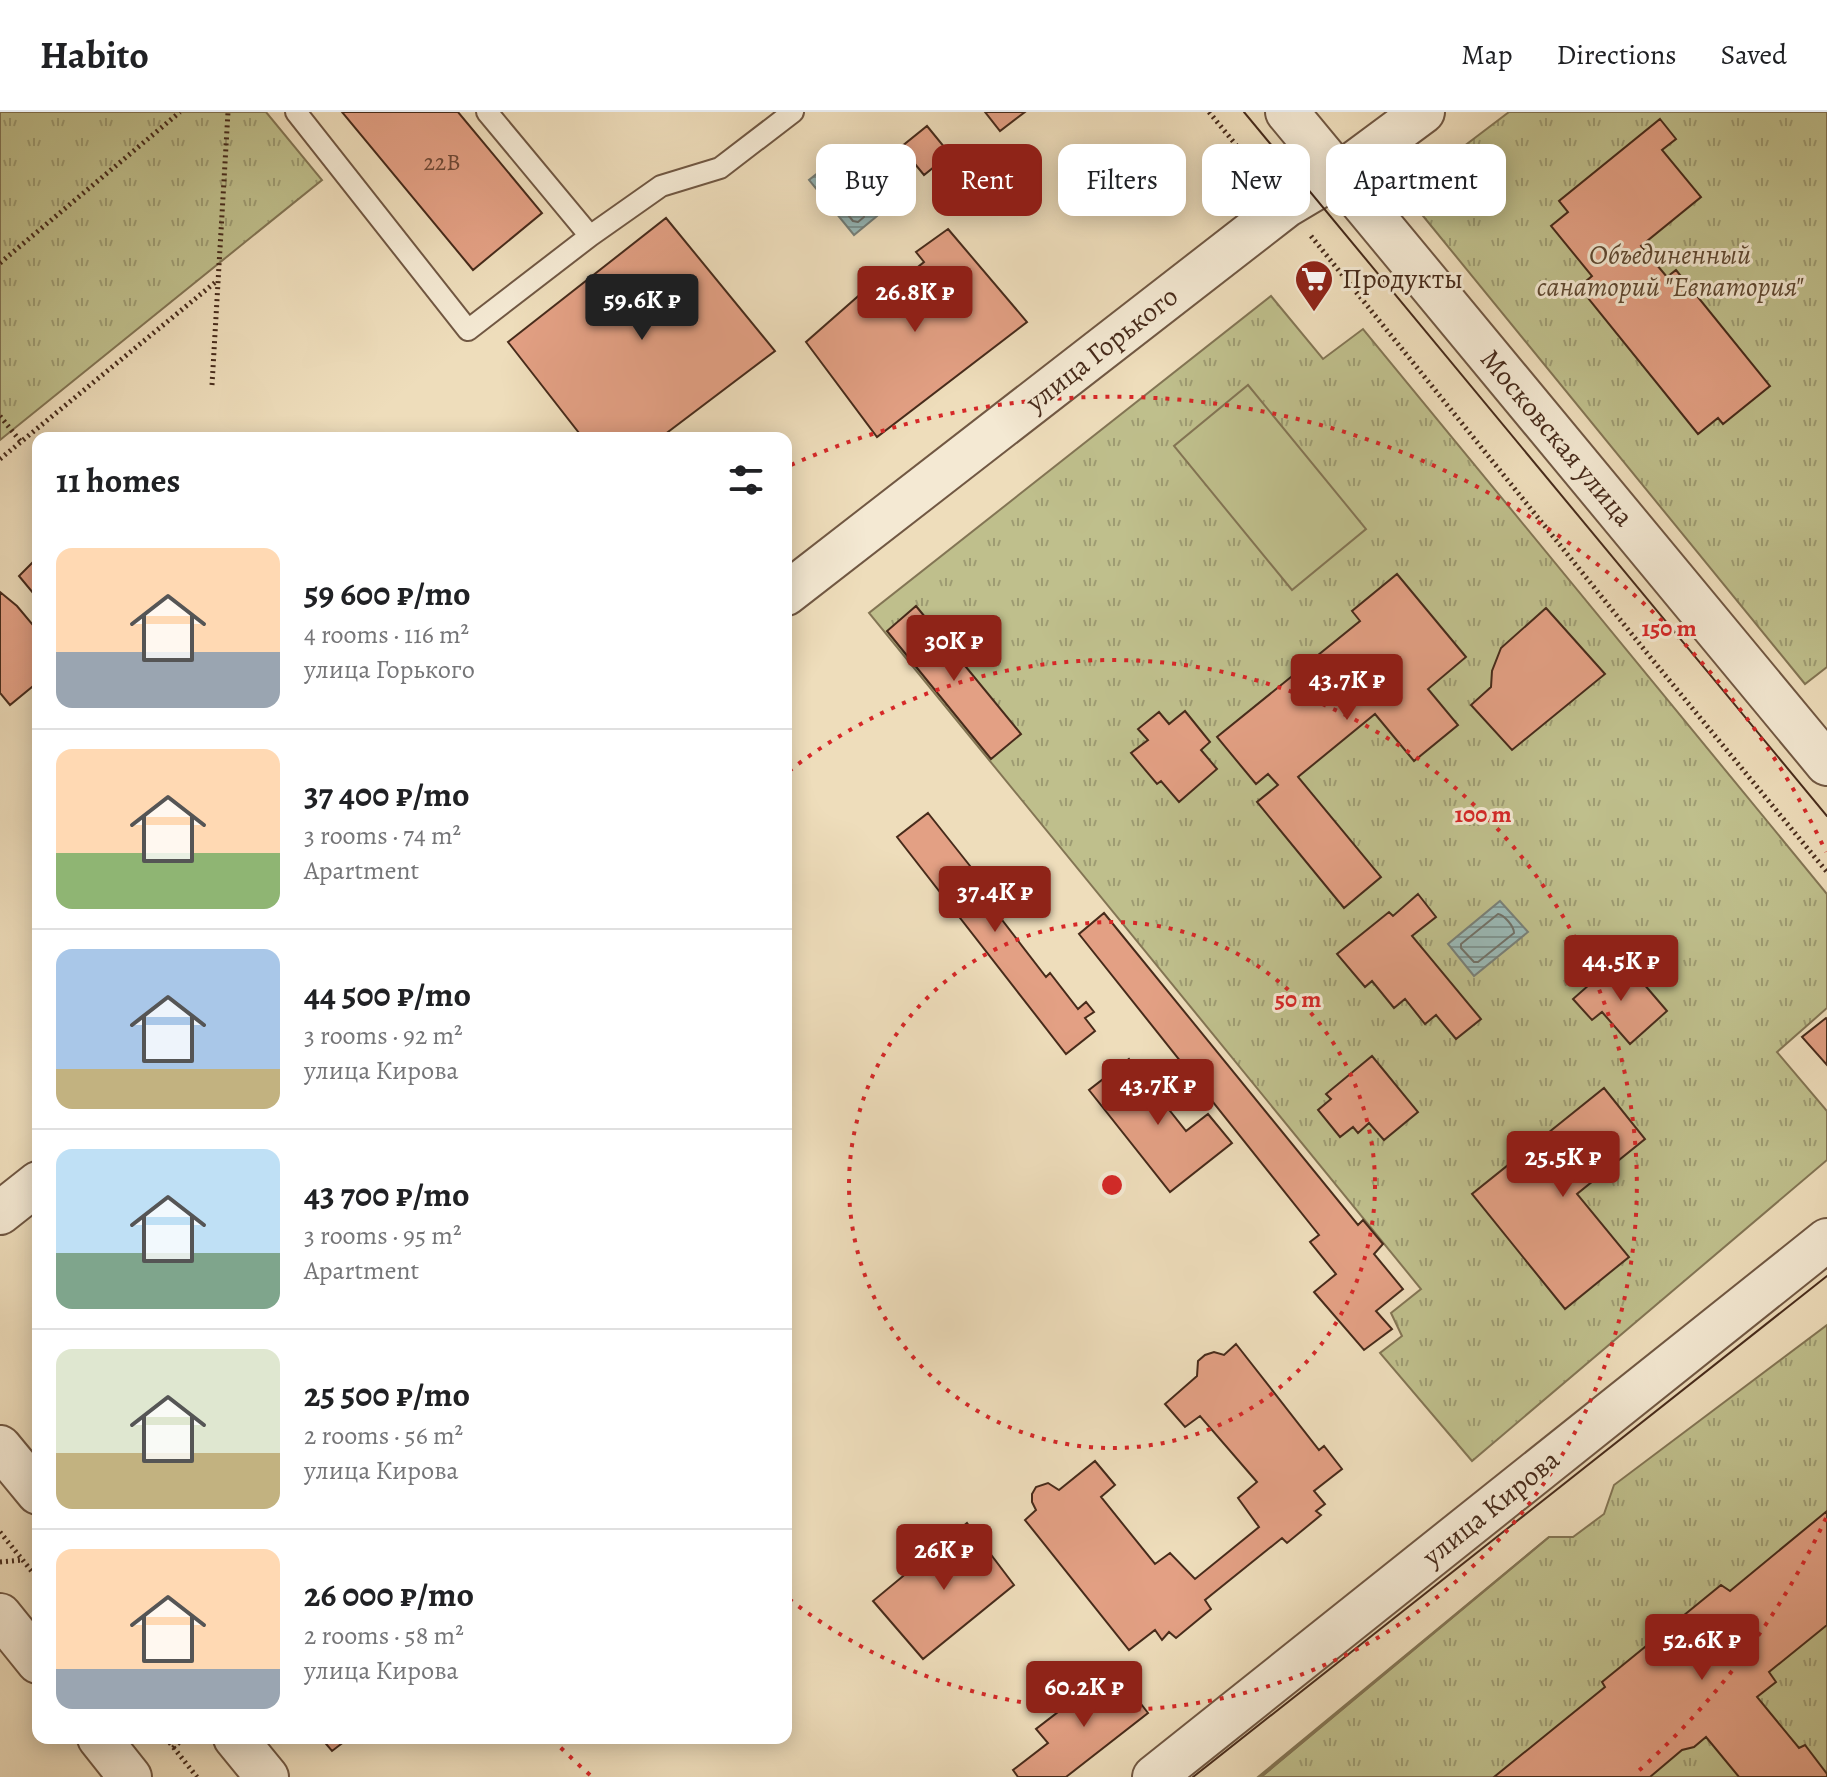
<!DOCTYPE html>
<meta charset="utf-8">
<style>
:root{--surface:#fff;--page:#f6f6f6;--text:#202124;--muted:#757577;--line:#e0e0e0;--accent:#8f2418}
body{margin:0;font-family:Alegreya,serif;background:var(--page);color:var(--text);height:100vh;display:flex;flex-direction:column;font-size:30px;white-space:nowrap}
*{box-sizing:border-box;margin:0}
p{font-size:26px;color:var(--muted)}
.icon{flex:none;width:44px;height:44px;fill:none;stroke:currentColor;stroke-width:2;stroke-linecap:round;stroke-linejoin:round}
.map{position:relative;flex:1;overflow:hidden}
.sheet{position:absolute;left:32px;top:320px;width:760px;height:1312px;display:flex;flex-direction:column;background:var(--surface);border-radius:16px;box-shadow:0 4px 20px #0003}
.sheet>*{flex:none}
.hud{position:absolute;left:816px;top:32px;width:760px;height:72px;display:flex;gap:16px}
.price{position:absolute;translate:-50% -68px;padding:0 18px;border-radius:8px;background:var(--accent);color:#fff;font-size:26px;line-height:52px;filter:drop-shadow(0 2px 4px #0008)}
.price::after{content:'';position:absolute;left:50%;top:48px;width:24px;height:18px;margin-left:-12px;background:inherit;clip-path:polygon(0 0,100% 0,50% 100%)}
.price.current{background:#222;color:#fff}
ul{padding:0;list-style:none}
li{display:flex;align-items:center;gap:24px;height:200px;padding:0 24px}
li+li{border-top:2px solid var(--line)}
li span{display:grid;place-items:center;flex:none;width:224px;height:160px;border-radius:16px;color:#555}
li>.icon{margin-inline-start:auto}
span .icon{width:96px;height:96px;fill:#fffc;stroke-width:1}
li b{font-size:34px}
h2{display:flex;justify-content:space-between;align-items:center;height:96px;padding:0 24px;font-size:34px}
.pill{padding:0 28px;border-radius:16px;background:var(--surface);box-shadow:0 4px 20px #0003;font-size:28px;line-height:72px}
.pill.current{background:var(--accent);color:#fff}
header{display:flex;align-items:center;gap:48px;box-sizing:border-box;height:112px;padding:0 40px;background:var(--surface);border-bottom:2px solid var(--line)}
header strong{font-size:38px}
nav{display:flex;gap:44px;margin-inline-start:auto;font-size:28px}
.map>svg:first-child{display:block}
.grass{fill:url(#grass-tufts);stroke:#837554;stroke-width:2}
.forest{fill:url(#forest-crowns);stroke:#837554;stroke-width:2}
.pitch{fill:#bfbf8c;stroke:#837554;stroke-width:2}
.water{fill:url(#water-rules);stroke:#798179;stroke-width:2}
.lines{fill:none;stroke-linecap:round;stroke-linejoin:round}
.shore{stroke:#717269;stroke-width:2}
.building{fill:#e3a084;stroke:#472b1b;stroke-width:2}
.lane-casing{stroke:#715843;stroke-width:24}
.street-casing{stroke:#715843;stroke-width:46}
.path{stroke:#472b1b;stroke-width:5;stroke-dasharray:2 4;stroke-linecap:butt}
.lane{stroke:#f4e9d3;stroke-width:20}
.street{stroke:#f4e9d3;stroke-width:42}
.tram{stroke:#472b1b;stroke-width:2}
.ring{fill:none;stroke:#d62828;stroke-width:4;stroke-dasharray:4 8}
.labels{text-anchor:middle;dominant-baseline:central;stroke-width:6;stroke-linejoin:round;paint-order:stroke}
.number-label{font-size:24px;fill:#6e4835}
.park-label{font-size:28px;font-style:italic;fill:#5f4932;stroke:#f4e9d3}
.poi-label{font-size:28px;fill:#472b1b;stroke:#f4e9d3;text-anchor:start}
.street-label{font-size:28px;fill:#472b1b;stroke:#f4e9d3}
.centre{fill:#d62828;stroke:#f4e9d3;stroke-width:4}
.ring-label{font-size:24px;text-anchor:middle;font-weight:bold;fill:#d62828;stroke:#f4e9d3;stroke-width:6;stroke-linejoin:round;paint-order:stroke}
</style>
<header>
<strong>Habito</strong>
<nav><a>Map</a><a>Directions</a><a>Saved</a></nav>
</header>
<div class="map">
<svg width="1827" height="1665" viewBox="0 0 1827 1665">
<defs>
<pattern id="grass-tufts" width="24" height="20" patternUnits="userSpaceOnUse" patternTransform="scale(2)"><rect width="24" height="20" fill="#bfbf8c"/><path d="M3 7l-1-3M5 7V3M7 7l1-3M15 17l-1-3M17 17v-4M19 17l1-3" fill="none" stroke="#9d9b72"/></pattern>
<pattern id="forest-crowns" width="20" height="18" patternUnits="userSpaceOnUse" patternTransform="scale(2)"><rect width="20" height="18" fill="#bfbf8c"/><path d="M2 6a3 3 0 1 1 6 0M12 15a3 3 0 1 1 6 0" fill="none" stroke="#9d9b72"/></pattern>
<pattern id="water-rules" width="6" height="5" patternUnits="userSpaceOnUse" patternTransform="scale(2)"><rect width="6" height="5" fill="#9bbab7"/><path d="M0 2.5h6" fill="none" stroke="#809794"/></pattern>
</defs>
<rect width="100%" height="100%" fill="#edb"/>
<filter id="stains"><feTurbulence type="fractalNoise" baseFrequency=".0025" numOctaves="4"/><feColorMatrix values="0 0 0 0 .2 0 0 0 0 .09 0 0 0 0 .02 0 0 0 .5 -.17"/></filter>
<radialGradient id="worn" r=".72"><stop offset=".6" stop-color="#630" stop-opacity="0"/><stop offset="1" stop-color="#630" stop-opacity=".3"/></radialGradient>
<path class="grass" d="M 0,0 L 266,0 L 322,68 L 0,328 Z
M 1509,0 L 1827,0 L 1827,555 L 1805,572 L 1419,99 L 1431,93 L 1437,83 L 1426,63 Z
M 1271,184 L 1323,247 L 1363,217 L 1827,782 L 1827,896 L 1777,940 L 1827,999 L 1827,1048 L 1472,1349 L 1380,1241 L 1402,1224 L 1391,1201 L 1421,1177 L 869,501 Z
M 1827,1213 L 1827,1665 L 1261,1665 L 1549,1425 L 1573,1425 L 1604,1402 L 1614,1373 Z"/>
<path class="forest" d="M 1549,1425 L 1261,1665 L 1258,1665 Z"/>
<path class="pitch" d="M 1248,273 L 1366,417 L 1292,478 L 1174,334 Z"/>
<path class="water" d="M 833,49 L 877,104 L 854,123 L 809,68 Z
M 1500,789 L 1528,820 L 1474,864 L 1448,832 Z"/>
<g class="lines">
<path class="shore" d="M 830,62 L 834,63 L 864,101 L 864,105 L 858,110 L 853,109 L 823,72 L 823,67 Z
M 1498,802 C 1504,803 1514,814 1514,821 L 1478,850 L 1474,850 L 1461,836 L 1461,832 Z"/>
</g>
<path class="building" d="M 342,0 L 458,0 L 542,101 L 473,158 Z
M 985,0 L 1025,0 L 1000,19 Z
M 1660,7 L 1676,27 L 1662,38 L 1701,85 L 1641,134 L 1667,165 L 1676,158 L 1770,274 L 1723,312 L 1718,306 L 1698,322 L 1579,175 L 1592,164 L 1551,114 L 1568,100 L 1559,89 Z
M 927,14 L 950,42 L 924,63 L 901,35 Z
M 666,106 L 775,239 L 660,326 L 583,326 L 508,230 Z
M 948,117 L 1027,210 L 877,325 L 806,230 L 864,179 L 873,191 L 924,150 L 916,140 Z
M 38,445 L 38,487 L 19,464 Z
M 1397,462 L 1466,545 L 1428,577 L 1458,613 L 1414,649 L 1375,602 L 1298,665 L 1381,765 L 1344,796 L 1257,690 L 1278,673 L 1268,662 L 1256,672 L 1217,625 L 1360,509 L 1352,499 Z
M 0,480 L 17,494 L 38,519 L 38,570 L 10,593 L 0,581 Z
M 916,494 L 1021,622 L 991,647 L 887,519 Z
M 1546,496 L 1605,562 L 1512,638 L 1471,593 L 1491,575 L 1492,559 L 1501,536 Z
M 1185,599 L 1210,630 L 1201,638 L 1217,657 L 1179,690 L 1161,669 L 1157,672 L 1131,641 L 1148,628 L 1138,617 L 1159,600 L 1169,612 Z
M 928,701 L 978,764 L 972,769 L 1046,865 L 1050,861 L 1078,897 L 1086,890 L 1094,900 L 1085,906 L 1095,919 L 1066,942 L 897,725 Z
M 1418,782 L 1436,805 L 1412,824 L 1481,907 L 1456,927 L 1436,903 L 1425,912 L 1405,887 L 1394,896 L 1372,869 L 1365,875 L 1337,842 L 1389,800 L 1393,804 Z
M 1104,801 L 1358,1113 L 1363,1108 L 1383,1132 L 1374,1142 L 1403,1177 L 1376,1199 L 1392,1217 L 1364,1238 L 1314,1180 L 1336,1162 L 1310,1130 L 1319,1123 L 1079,822 Z
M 1615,850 L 1631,869 L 1637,864 L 1667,899 L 1630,932 L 1602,900 L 1592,908 L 1573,887 Z
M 1826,906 L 1827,907 L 1827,953 L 1802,925 Z
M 1372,944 L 1418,1000 L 1384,1028 L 1369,1011 L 1358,1021 L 1353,1015 L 1340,1025 L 1318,998 L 1331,987 L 1326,982 Z
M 1129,947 L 1186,1019 L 1208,1002 L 1232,1031 L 1170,1080 L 1089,978 Z
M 1604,976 L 1645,1027 L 1577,1082 L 1629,1145 L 1565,1197 L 1472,1082 Z
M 1236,1232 L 1319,1338 L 1324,1334 L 1342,1357 L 1314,1379 L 1325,1392 L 1316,1399 L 1321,1403 L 1287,1431 L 1282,1426 L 1205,1488 L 1211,1497 L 1176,1526 L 1169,1520 L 1162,1528 L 1155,1518 L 1129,1538 L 1025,1408 L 1036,1398 L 1032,1390 L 1032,1382 L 1036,1375 L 1048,1371 L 1059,1378 L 1095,1349 L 1115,1373 L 1101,1385 L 1155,1452 L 1170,1441 L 1195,1467 L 1259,1415 L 1238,1386 L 1257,1370 L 1200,1304 L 1185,1315 L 1165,1292 L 1197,1264 L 1198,1249 L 1205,1243 L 1214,1240 L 1224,1243 Z
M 1827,1399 L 1827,1513 L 1769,1560 L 1776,1570 L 1757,1585 L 1799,1636 L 1805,1633 L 1827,1662 L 1827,1665 L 1739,1665 L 1706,1625 L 1694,1635 L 1682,1638 L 1650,1665 L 1494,1665 L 1605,1575 L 1602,1570 L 1721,1473 L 1730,1479 Z
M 967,1411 L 1014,1473 L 923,1547 L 873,1489 Z
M 1114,1557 L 1148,1601 L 1066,1665 L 1018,1665 L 1013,1658 L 1048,1631 L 1036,1617 Z
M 321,1626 L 349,1626 L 332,1639 Z"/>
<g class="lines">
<defs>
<path id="lane" d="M 296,0 L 468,218 L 590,124 L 661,74 L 720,56 L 793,0
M 487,0 L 590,124"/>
<path id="street" d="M 1287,0 L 1827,652
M 786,482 L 1286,94 L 1338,63 L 1423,0
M 0,1101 L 38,1071
M 0,1335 L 38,1381
M 0,1503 L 38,1550
M 99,1626 L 130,1665
M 235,1626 L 267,1665
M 1154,1665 L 1827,1128"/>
</defs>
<use href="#lane" class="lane-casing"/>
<use href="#street" class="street-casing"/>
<path class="path" d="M 1209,0 L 1264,67
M 1311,124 L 1651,546 L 1827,760
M 0,151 L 180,0
M 212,273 L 228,0
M 0,304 L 21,330
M 0,347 L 218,168
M 0,1420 L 38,1467
M 0,1450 L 23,1448
M 166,1626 L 197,1665
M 173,1636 L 184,1626"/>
<use href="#lane" class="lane"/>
<use href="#street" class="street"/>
<path class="tram" d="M 1244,0 L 1827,704
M 1193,1665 L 1827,1164"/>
</g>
<g class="ring">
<circle cx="1112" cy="1073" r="263"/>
<path d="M789 659A525 525 0 1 1 789 1487"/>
<path d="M1826 1406A788 788 0 0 1 1634 1663M590 1663A788 788 0 0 1 555 1630M791 353A788 788 0 0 1 1826 740"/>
</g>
<defs>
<symbol id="supermarket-pin" viewBox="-11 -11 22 30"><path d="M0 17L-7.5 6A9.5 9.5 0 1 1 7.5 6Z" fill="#8f2418" stroke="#f4e9d3"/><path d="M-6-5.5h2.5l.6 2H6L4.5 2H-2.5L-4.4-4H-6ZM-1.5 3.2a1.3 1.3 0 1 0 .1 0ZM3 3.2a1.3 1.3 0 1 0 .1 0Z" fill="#fff"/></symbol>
</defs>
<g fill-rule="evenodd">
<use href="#supermarket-pin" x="1292" y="145" width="44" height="60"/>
</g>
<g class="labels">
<g class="number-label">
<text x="442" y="50">22В</text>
</g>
<g class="park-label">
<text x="1670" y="143">Объединенный<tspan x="1670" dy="32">санаторий "Евпатория"</tspan></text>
</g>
<g class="poi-label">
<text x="1342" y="167">Продукты</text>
</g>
<g class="street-label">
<text transform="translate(1102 237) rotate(-38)">улица Горького</text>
<text transform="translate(1557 326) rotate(50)">Московская улица</text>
<text transform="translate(1491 1396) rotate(-39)">улица Кирова</text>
</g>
</g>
<circle cx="1112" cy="1073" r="12" class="centre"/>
<g class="ring-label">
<text x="1669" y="524">150 m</text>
<text x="1483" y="710">100 m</text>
<text x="1298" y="895">50 m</text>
</g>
<rect width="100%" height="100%" filter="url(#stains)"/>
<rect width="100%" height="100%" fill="url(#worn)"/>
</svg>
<b class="price" style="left:915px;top:222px">26.8K ₽</b>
<b class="price current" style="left:642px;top:230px">59.6K ₽</b>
<b class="price" style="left:954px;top:571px">30K ₽</b>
<b class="price" style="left:1347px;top:610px">43.7K ₽</b>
<b class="price" style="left:995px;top:822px">37.4K ₽</b>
<b class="price" style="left:1621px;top:891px">44.5K ₽</b>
<b class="price" style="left:1158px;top:1015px">43.7K ₽</b>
<b class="price" style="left:1563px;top:1087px">25.5K ₽</b>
<b class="price" style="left:944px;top:1480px">26K ₽</b>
<b class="price" style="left:1702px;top:1570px">52.6K ₽</b>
<b class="price" style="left:1084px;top:1617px">60.2K ₽</b>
<div class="hud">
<a class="pill">Buy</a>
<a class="pill current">Rent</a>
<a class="pill">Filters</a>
<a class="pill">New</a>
<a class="pill">Apartment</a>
</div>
<section class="sheet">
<h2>11 homes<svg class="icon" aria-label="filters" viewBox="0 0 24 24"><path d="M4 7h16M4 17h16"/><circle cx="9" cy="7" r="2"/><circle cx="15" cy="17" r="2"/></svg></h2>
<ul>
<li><span style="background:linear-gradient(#ffd9b3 65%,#9aa5b1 0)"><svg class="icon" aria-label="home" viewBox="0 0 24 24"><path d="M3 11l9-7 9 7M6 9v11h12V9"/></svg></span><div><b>59 600 ₽/mo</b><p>4 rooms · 116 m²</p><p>улица Горького</p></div></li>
<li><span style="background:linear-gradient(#ffd9b3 65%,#8fb573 0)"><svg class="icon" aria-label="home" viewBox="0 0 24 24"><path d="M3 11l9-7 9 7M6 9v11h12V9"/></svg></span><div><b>37 400 ₽/mo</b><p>3 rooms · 74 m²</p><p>Apartment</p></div></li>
<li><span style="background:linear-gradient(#a9c7e8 75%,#c2b280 0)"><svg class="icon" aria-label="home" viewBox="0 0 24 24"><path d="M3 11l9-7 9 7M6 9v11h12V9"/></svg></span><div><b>44 500 ₽/mo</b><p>3 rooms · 92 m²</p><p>улица Кирова</p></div></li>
<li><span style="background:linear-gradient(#bfe0f5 65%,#7fa58c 0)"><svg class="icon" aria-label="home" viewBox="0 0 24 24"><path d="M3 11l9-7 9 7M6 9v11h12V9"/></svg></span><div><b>43 700 ₽/mo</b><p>3 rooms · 95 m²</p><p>Apartment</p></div></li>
<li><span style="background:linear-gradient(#dfe7d0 65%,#c2b280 0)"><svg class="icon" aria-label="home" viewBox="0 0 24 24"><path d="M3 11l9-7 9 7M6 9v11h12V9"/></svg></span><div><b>25 500 ₽/mo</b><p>2 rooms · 56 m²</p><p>улица Кирова</p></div></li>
<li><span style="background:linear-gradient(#ffd9b3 75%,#9aa5b1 0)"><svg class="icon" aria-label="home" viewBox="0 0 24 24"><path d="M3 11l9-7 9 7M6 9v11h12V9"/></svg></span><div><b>26 000 ₽/mo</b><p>2 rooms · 58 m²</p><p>улица Кирова</p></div></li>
</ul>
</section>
</div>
